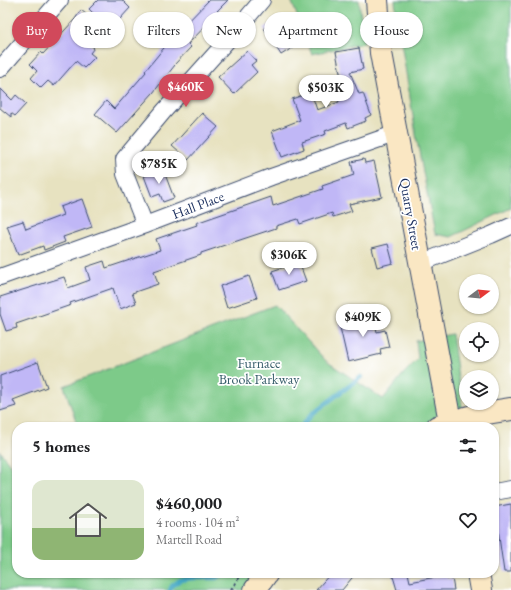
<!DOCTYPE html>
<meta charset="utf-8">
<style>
:root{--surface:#fff;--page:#f6f6f6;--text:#202124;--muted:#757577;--line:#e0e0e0;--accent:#d1495b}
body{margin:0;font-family:"EB Garamond",serif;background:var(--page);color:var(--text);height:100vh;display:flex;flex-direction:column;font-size:15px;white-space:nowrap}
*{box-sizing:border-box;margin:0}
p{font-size:13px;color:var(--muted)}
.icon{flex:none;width:22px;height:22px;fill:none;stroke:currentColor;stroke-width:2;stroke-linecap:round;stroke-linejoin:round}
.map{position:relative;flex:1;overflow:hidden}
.side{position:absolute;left:12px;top:422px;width:487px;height:156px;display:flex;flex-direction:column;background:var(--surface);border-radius:16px;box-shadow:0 1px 3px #0004}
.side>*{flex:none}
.guide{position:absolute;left:12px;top:12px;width:487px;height:36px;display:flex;gap:8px}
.needle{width:26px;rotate:74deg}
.fabs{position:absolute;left:459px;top:274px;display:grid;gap:8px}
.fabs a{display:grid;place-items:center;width:40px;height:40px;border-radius:50%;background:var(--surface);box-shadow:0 1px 3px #0004;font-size:20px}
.price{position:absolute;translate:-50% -34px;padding:0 9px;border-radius:14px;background:#fff;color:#222;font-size:13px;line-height:26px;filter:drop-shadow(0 1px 2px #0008)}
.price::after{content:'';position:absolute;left:50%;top:24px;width:12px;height:9px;margin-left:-6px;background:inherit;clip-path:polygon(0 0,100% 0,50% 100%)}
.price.active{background:var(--accent);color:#fff}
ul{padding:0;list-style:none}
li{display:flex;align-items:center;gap:12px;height:100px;padding:0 20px}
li+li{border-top:1px solid var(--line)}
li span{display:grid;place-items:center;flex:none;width:112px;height:80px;border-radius:12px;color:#555}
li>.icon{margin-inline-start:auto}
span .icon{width:48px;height:48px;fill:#fffc;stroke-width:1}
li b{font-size:17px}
h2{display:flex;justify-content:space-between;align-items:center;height:48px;padding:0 20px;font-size:17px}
.chip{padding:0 14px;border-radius:18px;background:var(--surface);box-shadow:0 1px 3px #0004;font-size:14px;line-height:36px}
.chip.active{background:var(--accent);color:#fff}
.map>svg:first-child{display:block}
.green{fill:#7dca89;stroke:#4c7c74}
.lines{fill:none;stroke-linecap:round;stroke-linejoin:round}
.stream{stroke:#45a8c4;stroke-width:4.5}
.building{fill:#c0b7f6}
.street-casing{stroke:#3a4a6d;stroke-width:18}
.secondary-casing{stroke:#3a4a6d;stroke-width:24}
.path{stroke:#3a4a6d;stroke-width:2.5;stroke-dasharray:3 3;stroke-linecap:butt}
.street{stroke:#fff;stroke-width:16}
.secondary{stroke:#fae7c3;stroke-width:22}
.labels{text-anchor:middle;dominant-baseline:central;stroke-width:3.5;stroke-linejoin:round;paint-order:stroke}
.street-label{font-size:14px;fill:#1b2f5e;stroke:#fff}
.park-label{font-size:14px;fill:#385e6b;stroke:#fff}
</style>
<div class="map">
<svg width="511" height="590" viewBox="0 0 511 590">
<rect width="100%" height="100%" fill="#fff"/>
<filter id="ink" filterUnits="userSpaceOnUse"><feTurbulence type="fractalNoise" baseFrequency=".025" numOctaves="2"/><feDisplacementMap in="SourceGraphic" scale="8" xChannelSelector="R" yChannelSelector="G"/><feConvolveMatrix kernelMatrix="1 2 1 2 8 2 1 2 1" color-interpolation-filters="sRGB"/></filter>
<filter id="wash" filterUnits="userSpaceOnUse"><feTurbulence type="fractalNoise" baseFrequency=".012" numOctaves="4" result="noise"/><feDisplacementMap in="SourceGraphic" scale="16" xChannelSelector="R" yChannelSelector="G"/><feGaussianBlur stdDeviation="0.9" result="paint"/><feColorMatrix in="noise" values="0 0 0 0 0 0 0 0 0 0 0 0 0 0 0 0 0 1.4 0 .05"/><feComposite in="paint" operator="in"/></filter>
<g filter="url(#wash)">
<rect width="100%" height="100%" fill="#e7e2c0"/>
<path class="green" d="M 291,0 L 359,0 L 364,43 L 312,54 Z
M 395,0 L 511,0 L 511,208 L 451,237 L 435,234 L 417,141 L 396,11 Z
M 275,305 L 326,361 L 383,399 L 405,372 L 418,359 L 416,341 L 452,334 L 465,427 L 78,427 L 64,386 Z
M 0,451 L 14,470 L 17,469 L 17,573 L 261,573 L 249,590 L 0,590 Z"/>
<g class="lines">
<path class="stream" d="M 301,427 L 312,414 L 361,377
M 170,590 L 172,586 L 180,580 L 193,578 L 216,578 L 224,573"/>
</g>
<g id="blocks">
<path class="building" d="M 98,0 L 122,0 L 130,8 L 110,30 L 89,9 Z
M 209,0 L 228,0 L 217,11 L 219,12 L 188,44 L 191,47 L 174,65 L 175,65 L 153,93 L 117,133 L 95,114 L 106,101 L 114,109 L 146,72 L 145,71 L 168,43 L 164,39 L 178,24 L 182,28 Z
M 81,10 L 92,19 L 80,35 L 94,48 L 90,53 L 95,57 L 84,68 L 76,61 L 54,86 L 48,81 L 41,88 L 31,78 L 37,71 L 30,64 L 41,52 L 43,54 L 75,19 Z
M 281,18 L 297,45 L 281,55 L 264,28 Z
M 359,48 L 363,69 L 350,72 L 359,94 L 363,93 L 371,115 L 365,118 L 366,121 L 348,128 L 346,123 L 325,131 L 326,134 L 302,142 L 304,149 L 282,157 L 272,131 L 300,120 L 292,99 L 311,92 L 317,110 L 339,102 L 335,91 L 343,88 L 336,52 Z
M 247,51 L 256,61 L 251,65 L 257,72 L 234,94 L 218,77 Z
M 0,88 L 12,100 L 16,95 L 26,104 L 15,116 L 11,113 L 11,117 L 0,108 Z
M 202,113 L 218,127 L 188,160 L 172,146 Z
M 364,159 L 365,163 L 374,161 L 382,197 L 349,204 L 352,211 L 333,217 L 332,213 L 300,224 L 298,219 L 276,226 L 276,228 L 201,253 L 201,255 L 154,271 L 158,284 L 132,293 L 136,303 L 120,309 L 113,288 L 70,303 L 71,305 L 16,324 L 17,328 L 6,331 L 0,314 L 0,297 L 64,277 L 68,288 L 90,280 L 86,267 L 104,261 L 106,268 L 160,250 L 156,239 L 197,225 L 196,223 L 271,197 L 273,206 L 323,189 L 322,186 L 354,175 L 351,162 Z
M 163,169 L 174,198 L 163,202 L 160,194 L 152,197 L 144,176 Z
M 82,199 L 92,227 L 63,237 L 65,242 L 44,250 L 43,246 L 18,255 L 7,226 L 23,221 L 26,229 L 63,215 L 60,207 Z
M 388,244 L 393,263 L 377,267 L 372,248 Z
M 299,262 L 306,281 L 279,290 L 272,271 Z
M 249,276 L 257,298 L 227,308 L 220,286 Z
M 373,315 L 377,332 L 385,330 L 389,347 L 380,349 L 381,354 L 348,362 L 339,323 Z
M 38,362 L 47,387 L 13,400 L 16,406 L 0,411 L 0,376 Z
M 511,504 L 511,572 L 504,572 L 498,530 L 494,531 L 494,507 Z
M 331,573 L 356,573 L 342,590 L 316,590 Z
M 392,573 L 408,573 L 410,582 L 446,575 L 447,579 L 452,578 L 454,590 L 397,590 Z"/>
</g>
</g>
<g filter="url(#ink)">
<use href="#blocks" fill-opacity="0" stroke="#3a4a6d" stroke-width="1"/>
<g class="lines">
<defs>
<path id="street" d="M 0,69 L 60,0
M 145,225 L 125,174 L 124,159 L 164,111 L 235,32 L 262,0
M 421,263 L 491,235 L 511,226
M 0,277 L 145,225 L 271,177 L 397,133
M 494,492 L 511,489"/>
<path id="secondary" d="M 377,0 L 381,53 L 451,427
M 437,427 C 459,419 488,412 511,409
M 478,573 L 481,590
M 255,590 L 267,573"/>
</defs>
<use href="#street" class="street-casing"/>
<use href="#secondary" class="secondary-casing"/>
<path class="path" d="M 231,590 L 242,573"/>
<use href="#street" class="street"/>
<use href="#secondary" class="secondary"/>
</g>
</g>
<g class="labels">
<g class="street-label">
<text transform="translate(198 205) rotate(-21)">Hall Place</text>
<text transform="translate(411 214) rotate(80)">Quarry Street</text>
</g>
<g class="park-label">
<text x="259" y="363">Furnace<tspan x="259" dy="16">Brook Parkway</tspan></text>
</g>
</g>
</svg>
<div class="fabs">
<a><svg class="needle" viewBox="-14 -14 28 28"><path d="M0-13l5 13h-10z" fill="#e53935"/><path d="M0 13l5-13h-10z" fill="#757577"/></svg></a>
<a><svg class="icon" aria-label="locate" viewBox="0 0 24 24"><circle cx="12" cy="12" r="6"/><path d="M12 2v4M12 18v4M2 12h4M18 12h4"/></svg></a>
<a><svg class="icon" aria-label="layers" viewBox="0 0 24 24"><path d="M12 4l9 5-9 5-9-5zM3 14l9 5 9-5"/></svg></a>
</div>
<b class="price active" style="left:186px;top:108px">$460K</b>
<b class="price" style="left:326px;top:109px">$503K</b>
<b class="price" style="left:159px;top:185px">$785K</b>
<b class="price" style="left:289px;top:276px">$306K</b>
<b class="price" style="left:363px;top:338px">$409K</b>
<div class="guide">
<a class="chip active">Buy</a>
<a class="chip">Rent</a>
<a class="chip">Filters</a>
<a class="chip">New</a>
<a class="chip">Apartment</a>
<a class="chip">House</a>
</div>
<section class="side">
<h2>5 homes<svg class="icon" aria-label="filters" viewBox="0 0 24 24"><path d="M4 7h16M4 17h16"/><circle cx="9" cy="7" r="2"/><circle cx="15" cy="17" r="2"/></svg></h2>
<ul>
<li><span style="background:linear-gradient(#dfe7d0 60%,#8fb573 0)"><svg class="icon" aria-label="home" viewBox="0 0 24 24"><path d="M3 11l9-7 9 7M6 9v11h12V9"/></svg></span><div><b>$460,000</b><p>4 rooms · 104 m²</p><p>Martell Road</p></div><svg class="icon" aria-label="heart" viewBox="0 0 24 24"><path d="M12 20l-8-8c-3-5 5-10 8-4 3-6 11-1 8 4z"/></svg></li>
</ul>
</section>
</div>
